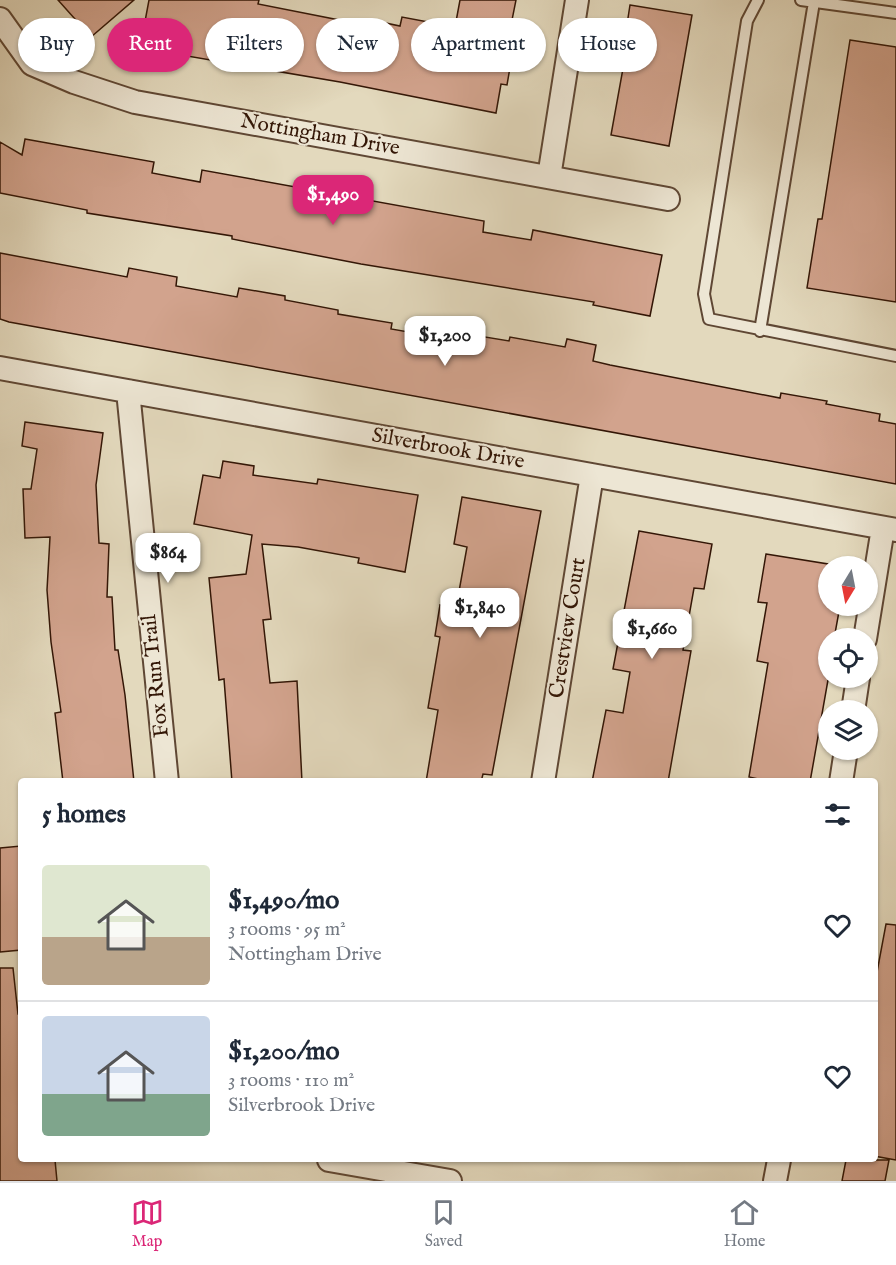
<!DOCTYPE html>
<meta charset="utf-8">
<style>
:root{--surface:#fff;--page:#f2f2f3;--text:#1f2937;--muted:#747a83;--line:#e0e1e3;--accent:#db2777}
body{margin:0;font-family:"IM FELL English",serif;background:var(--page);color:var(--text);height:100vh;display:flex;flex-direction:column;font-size:22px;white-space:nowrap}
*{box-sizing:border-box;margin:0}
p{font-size:20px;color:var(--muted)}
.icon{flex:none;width:33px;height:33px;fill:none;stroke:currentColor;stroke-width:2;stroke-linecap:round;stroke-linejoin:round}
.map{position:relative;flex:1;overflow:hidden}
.details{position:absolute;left:18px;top:778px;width:860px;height:384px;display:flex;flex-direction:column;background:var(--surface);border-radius:6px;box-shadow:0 2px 4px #0004}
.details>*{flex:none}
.top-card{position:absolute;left:18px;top:18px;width:861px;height:54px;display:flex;gap:12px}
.needle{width:39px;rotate:190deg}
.controls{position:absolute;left:818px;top:556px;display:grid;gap:12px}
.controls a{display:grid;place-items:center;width:60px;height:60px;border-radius:50%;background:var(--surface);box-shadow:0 2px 4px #0004;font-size:30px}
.price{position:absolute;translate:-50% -51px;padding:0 14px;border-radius:12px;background:#fff;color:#222;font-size:20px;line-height:39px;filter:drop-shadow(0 2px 3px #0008)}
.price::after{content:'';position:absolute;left:50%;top:36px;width:18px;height:14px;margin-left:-9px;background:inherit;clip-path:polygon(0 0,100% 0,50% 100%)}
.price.selected{background:var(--accent);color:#fff}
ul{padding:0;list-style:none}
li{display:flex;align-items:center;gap:18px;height:150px;padding:0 24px}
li+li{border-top:2px solid var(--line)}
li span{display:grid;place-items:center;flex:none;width:168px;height:120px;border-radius:6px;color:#555}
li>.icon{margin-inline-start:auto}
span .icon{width:72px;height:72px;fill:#fffc;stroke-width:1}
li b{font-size:26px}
h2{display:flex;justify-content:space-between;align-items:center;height:72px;padding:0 24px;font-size:26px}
.tag{padding:0 21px;border-radius:27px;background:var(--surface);box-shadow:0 2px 4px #0004;font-size:21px;line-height:54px}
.tag.selected{background:var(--accent);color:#fff}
.tabs{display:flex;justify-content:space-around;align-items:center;height:84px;border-top:2px solid var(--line);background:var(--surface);font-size:16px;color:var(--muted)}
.tabs a{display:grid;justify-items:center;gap:3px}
.tabs .selected{color:var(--accent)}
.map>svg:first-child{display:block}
.building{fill:#d2a38d;stroke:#331606;stroke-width:1.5}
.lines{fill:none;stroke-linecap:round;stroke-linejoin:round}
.lane-casing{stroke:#5f4734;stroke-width:14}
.street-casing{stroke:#5f4734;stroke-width:26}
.lane{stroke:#ede6d4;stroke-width:10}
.street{stroke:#ede6d4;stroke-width:22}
.labels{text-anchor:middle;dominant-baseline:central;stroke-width:4.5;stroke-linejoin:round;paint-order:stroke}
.street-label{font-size:21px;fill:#331606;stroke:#ede6d4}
</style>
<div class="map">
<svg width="896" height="1181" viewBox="0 0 896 1181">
<rect width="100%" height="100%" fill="#e3d9bd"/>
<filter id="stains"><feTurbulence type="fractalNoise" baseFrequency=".00333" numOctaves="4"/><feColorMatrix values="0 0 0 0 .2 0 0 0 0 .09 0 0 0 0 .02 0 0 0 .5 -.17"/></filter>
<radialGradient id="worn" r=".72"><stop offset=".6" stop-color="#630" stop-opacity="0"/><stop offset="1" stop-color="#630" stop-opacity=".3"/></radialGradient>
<path class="building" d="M 58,0 L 134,0 L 91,37 Z
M 149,0 L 259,0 L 258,4 L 375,27 L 376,21 L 400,26 L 402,17 L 455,27 L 460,0 L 516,0 L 505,55 L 512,56 L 507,85 L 501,84 L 496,113 L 340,82 L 140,48 Z
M 630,5 L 692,15 L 669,146 L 611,135 L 624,63 L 621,63 Z
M 850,40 L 896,47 L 896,302 L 807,288 L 818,219 L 822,219 Z
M 25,139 L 154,162 L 152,173 L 200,182 L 202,170 L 484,221 L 483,232 L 531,240 L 533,230 L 662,255 L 650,316 L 593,305 L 594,302 L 361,264 L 232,239 L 232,236 L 87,213 L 87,210 L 0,193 L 0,142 L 22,155 Z
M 0,253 L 127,277 L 129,268 L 177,277 L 176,286 L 237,297 L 239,288 L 285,296 L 285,300 L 338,310 L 338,314 L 392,323 L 391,329 L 454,340 L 455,332 L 509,341 L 510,337 L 565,347 L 567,339 L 596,345 L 593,361 L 610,365 L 780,398 L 781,393 L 827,401 L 826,404 L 880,414 L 879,421 L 896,424 L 896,484 L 9,322 L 0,319 Z
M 25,422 L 103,433 L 96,485 L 99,543 L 109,544 L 107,597 L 112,597 L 115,650 L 118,650 L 125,695 L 134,782 L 63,782 L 55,713 L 61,712 L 51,642 L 47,590 L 50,537 L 25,538 L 23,489 L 31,489 L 37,449 L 22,446 Z
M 223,461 L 254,466 L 253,475 L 317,484 L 318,479 L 418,495 L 405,572 L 358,563 L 359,558 L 298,547 L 262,544 L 271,619 L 263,620 L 270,683 L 297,681 L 302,782 L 232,782 L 224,679 L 219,680 L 209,578 L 246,574 L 252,535 L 194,524 L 203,475 L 220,478 Z
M 462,497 L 541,511 L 492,775 L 483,774 L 481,782 L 426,782 L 438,710 L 428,708 L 440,637 L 435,636 L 440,605 L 456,608 L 467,547 L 454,544 Z
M 639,531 L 712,544 L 704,589 L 694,588 L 683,650 L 691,651 L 668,782 L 592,782 L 606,710 L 623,713 L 630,672 L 613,669 Z
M 766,554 L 828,564 L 828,606 L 840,606 L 834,639 L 828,639 L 828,680 L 810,782 L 772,782 L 749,777 L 768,663 L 757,661 L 767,603 L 758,602 Z
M 21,846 L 21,950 L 0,952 L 0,848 Z
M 886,924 L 896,925 L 896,1160 L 874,1156 L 874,988 Z
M 0,968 L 13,968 L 18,1014 L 21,1014 L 21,1160 L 55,1160 L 57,1181 L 0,1181 Z
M 846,1160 L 889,1160 L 885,1181 L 842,1181 Z"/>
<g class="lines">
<defs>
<path id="lane" d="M 758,0 L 747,21 L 704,294 L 709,319 L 896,356
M 801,0 L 896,13
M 760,331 L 814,2"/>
<path id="street" d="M 0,19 L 32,64 L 74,82 L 135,102 L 668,199
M 549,177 L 577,0
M 0,368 L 896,530
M 128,391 L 167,782
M 865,639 L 883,528
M 853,711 L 858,678
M 543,782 L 592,475
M 841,782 L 846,750
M 329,1160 L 450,1181
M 775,1181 L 779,1160"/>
</defs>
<use href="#lane" class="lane-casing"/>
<use href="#street" class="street-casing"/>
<use href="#lane" class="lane"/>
<use href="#street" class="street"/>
</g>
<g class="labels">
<g class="street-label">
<text transform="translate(320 135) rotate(10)">Nottingham Drive</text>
<text transform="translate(448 449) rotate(10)">Silverbrook Drive</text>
<text transform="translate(568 628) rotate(-81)">Crestview Court</text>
<text transform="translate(156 676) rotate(-96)">Fox Run Trail</text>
</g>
</g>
<rect width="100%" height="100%" filter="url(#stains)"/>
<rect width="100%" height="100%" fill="url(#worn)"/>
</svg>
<div class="controls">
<a><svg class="needle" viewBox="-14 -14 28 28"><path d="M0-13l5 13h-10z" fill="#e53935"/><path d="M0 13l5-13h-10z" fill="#747a83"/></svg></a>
<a><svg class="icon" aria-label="locate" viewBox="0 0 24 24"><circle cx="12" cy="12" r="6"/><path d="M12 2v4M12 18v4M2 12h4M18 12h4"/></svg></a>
<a><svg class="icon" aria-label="layers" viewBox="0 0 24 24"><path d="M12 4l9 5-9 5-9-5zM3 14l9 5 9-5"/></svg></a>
</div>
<b class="price selected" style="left:333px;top:226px">$1,490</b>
<b class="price" style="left:445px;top:367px">$1,200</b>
<b class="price" style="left:168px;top:584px">$864</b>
<b class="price" style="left:480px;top:639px">$1,840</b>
<b class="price" style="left:652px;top:660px">$1,660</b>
<div class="top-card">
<a class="tag">Buy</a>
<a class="tag selected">Rent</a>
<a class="tag">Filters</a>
<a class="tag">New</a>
<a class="tag">Apartment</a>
<a class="tag">House</a>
</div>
<section class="details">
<h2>5 homes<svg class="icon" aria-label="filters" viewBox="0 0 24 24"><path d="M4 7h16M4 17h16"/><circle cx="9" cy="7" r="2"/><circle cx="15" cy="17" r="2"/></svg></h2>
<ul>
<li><span style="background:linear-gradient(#dfe7d0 60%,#b9a48a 0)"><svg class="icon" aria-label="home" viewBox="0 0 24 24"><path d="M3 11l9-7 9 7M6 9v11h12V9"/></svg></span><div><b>$1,490/mo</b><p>3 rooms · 95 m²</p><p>Nottingham Drive</p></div><svg class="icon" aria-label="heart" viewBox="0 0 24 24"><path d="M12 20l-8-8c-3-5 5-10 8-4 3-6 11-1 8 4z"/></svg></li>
<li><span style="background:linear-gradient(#c9d6e8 65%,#7fa58c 0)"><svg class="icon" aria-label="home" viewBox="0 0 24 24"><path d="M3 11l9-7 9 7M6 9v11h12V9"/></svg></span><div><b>$1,200/mo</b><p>3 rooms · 110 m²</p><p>Silverbrook Drive</p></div><svg class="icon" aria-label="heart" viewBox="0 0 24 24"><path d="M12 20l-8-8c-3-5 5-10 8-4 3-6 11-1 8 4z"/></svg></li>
</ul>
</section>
</div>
<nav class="tabs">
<a class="selected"><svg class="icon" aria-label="map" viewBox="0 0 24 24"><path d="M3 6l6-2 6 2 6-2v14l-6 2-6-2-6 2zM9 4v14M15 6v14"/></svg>Map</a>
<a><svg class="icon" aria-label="saved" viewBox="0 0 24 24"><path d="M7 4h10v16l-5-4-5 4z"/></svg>Saved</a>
<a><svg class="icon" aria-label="home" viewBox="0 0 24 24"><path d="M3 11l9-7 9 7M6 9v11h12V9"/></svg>Home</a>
</nav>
